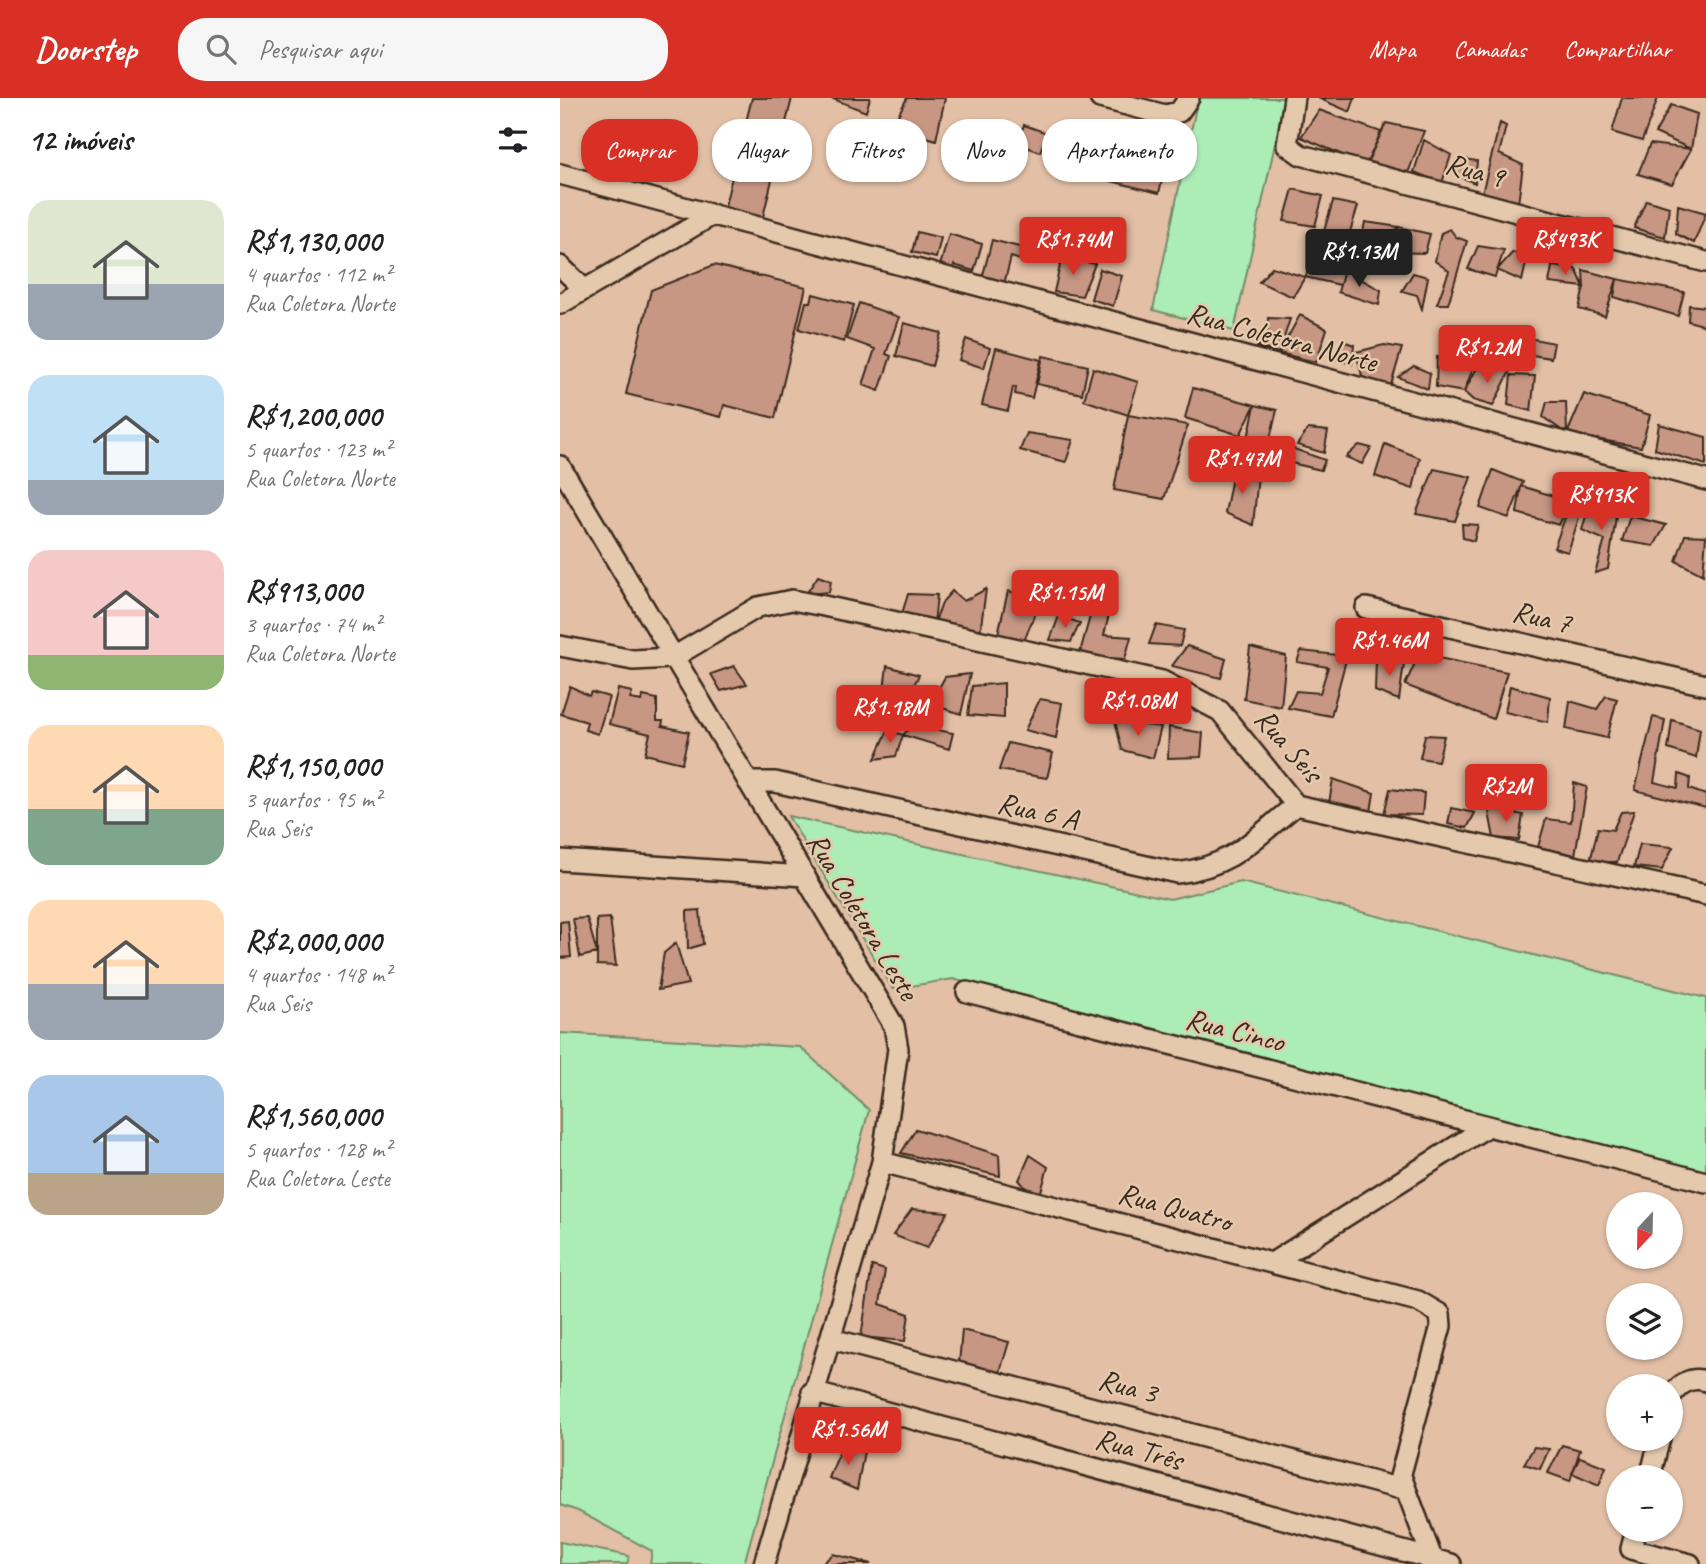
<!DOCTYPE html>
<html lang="pt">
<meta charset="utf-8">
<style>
:root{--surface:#fff;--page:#f6f6f6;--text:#202124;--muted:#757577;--accent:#d93025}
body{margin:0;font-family:Caveat,sans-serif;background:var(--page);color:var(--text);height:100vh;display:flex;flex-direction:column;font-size:26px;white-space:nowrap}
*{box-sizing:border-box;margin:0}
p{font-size:23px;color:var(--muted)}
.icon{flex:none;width:38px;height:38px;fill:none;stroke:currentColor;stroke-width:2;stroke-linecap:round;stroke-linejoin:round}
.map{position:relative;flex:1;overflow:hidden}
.details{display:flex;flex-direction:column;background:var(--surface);width:560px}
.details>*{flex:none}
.banner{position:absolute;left:21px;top:21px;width:665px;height:63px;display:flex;gap:14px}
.needle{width:46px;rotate:202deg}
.tools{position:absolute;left:1046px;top:1094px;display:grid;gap:14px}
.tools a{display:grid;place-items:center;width:77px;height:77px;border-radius:50%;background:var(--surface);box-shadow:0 2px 5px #0004;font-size:35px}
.price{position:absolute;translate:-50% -60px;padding:0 16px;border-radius:7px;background:var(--accent);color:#fff;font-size:23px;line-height:46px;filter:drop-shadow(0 2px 4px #0008)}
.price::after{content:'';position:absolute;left:50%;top:42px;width:21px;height:16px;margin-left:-10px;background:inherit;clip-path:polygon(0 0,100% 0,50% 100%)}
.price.selected{background:#222;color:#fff}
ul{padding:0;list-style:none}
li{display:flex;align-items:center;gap:21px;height:175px;padding:0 28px}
li span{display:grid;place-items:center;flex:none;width:196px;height:140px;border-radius:21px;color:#555}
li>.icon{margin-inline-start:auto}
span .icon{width:84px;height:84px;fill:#fffc;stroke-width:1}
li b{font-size:30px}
h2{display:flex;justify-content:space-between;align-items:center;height:84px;padding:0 28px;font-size:30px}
.tag{padding:0 24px;border-radius:28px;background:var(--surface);box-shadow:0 2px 5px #0004;font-size:24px;line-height:63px}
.tag.selected{background:var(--accent);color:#fff}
header{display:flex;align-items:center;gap:42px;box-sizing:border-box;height:98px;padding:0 35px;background:var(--accent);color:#fff}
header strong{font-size:33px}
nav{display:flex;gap:38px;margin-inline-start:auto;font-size:24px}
.search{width:490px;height:63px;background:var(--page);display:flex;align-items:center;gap:18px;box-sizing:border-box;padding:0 24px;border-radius:28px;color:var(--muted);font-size:26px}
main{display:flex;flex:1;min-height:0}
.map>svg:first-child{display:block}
.green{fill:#acedb5;stroke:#748c6a;stroke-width:2}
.building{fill:#c89784;stroke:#3b2a1e;stroke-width:2}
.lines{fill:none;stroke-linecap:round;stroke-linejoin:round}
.street-casing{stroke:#3b2a1e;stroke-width:24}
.street{stroke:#e4c9ac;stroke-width:19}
.labels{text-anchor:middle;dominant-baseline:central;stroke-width:5;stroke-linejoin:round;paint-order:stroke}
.street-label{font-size:30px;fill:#3b2a1e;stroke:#e4c9ac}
</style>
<header>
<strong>Doorstep</strong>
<div class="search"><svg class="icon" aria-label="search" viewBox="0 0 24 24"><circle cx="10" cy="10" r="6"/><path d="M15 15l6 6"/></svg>Pesquisar aqui</div>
<nav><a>Mapa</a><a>Camadas</a><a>Compartilhar</a></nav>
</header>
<main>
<section class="details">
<h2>12 imóveis<svg class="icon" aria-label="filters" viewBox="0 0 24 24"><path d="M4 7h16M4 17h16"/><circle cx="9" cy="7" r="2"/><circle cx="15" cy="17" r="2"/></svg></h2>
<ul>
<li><span style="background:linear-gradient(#dfe7d0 60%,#9aa5b1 0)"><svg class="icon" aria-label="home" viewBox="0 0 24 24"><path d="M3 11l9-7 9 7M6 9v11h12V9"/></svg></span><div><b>R$1,130,000</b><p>4 quartos · 112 m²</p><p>Rua Coletora Norte</p></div></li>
<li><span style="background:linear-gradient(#bfe0f5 75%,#9aa5b1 0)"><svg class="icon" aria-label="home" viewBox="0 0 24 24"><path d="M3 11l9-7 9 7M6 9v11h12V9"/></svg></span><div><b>R$1,200,000</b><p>5 quartos · 123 m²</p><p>Rua Coletora Norte</p></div></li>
<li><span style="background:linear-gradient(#f6c9c9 75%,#8fb573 0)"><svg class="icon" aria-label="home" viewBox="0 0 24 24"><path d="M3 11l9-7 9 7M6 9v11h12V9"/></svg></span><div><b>R$913,000</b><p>3 quartos · 74 m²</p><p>Rua Coletora Norte</p></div></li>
<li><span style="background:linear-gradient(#ffd9b3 60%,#7fa58c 0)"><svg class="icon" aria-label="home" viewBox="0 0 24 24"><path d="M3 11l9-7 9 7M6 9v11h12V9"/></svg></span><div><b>R$1,150,000</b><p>3 quartos · 95 m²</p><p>Rua Seis</p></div></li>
<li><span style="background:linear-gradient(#ffd9b3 60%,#9aa5b1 0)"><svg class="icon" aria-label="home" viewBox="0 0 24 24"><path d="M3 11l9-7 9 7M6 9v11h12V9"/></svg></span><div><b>R$2,000,000</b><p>4 quartos · 148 m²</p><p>Rua Seis</p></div></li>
<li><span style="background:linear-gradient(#a9c7e8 70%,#b9a48a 0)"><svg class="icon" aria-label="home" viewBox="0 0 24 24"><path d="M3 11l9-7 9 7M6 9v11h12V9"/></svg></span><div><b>R$1,560,000</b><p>5 quartos · 128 m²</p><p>Rua Coletora Leste</p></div></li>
</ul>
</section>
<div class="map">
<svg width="1146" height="1466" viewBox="0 0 1146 1466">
<rect width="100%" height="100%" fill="#e2bfa5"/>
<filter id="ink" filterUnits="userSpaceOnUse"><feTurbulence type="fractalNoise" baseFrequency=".0143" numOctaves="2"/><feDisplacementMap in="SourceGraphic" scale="14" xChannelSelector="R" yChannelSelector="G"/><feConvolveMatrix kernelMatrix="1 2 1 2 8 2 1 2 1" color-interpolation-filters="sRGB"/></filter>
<g filter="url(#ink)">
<path class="green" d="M 638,0 L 725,0 L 674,233 L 593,212 Z
M 228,718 L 610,801 L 681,784 L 1146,900 L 1146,1087 L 393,881 L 333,891 Z
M 0,935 L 240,949 L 309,1012 L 184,1466 L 90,1466 L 92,1453 L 18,1413 L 0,1407 Z
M 0,1444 L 69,1458 L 67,1466 L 0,1466 Z"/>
<path class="building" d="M 192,0 L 232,0 L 201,127 L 163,115 Z
M 271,0 L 310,0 L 306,14 Z
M 347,0 L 385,0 L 376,42 L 332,29 Z
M 758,0 L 795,0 L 790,14 Z
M 1062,0 L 1098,0 L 1082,43 L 1052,34 Z
M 1111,7 L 1137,16 L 1131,51 L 1095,35 Z
M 759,12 L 821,34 L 806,67 L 741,39 Z
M 826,25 L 864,33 L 848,75 L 806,67 Z
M 940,25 L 946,28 L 939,56 L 963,67 L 958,106 L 922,95 Z
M 464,27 L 487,35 L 480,54 L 456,45 Z
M 502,39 L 523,46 L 517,71 L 494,65 Z
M 864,42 L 891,57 L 882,85 L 854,74 Z
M 1090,46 L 1131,51 L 1112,86 L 1078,76 Z
M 564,47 L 608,58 L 599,95 L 531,78 L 537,53 L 561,59 Z
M 898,60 L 917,63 L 915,85 L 896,77 Z
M 733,91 L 763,98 L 755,128 L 724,123 Z
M 1086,102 L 1109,109 L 1105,139 L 1074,130 Z
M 773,103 L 798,108 L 789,137 L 764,133 Z
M 1118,107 L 1146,115 L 1134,145 L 1116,136 Z
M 805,124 L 839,129 L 820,149 L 801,144 Z
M 839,129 L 870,136 L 865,155 L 830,154 Z
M 890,131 L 896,139 L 907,143 L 888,206 L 877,206 L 889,173 L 875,163 L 881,135 Z
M 357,134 L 381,140 L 376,160 L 352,154 Z
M 389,136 L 422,146 L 414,173 L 394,167 L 391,178 L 378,175 Z
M 432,142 L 463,150 L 460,162 L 451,159 L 444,186 L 422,181 Z
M 918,148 L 944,152 L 935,179 L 908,171 Z
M 953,154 L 967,161 L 962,183 L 937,172 Z
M 502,159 L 535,166 L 522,198 L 494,194 Z
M 154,167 L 246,189 L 215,320 L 164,307 L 161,319 L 66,296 L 91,192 Z
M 751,168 L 784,172 L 780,187 L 745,179 Z
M 992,168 L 1016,171 L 1024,189 L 989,185 Z
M 712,169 L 745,179 L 733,199 L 699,184 Z
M 540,171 L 562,178 L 553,208 L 531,201 Z
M 784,172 L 821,192 L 819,207 L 778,194 Z
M 1023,172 L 1057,181 L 1045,218 L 1019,211 L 1024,189 Z
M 853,175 L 868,179 L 862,211 L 857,197 L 842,193 Z
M 1057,181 L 1124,194 L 1118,218 L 1054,199 Z
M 253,196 L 294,207 L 284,244 L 239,231 L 246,204 L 251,204 Z
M 299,205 L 339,219 L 326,256 L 331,258 L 319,293 L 303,287 L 315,251 L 287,241 Z
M 1129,207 L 1146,209 L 1146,228 L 1128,223 Z
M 740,217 L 767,231 L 756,264 L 719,255 Z
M 708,220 L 730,221 L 719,255 L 697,249 L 707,241 Z
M 344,225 L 381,235 L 372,268 L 336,258 Z
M 933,233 L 994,245 L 991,260 L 921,249 Z
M 406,241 L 430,250 L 424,270 L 399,262 Z
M 783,243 L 794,247 L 792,266 L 771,260 Z
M 824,247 L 842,250 L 830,290 L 803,282 L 796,254 Z
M 921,249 L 904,294 L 876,289 L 877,259 L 908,263 L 911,251 Z
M 436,250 L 481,262 L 472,300 L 455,296 L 456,290 L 453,289 L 448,313 L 422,307 Z
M 483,258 L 528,268 L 522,296 L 477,286 Z
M 854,268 L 870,275 L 868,291 L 838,279 Z
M 533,270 L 578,284 L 568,317 L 524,302 Z
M 917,270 L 951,271 L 933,308 L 913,302 L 904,294 Z
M 951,277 L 975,278 L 971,313 L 948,307 Z
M 633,290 L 695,307 L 680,337 L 625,320 Z
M 1024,296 L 1090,317 L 1081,349 L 1007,336 Z
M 987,304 L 1006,304 L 1007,336 L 983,319 Z
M 695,307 L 717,312 L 707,353 L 686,350 Z
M 568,317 L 628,327 L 604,401 L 554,392 Z
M 1099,326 L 1146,339 L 1146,367 L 1095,351 Z
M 748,331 L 768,333 L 764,355 L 737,347 Z
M 467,335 L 513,342 L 506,364 L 460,352 Z
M 671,344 L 682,346 L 674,369 L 661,367 Z
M 720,346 L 765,362 L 761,372 L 710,360 Z
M 825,346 L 860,360 L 853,391 L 815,378 Z
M 799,347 L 811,350 L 802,366 L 786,359 Z
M 674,369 L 698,378 L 693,427 L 665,415 Z
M 874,371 L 911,379 L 895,423 L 856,416 Z
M 933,372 L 963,384 L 949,420 L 920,410 Z
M 961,388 L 1010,403 L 999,427 L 957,415 Z
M 1013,398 L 1024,404 L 1008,454 L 994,450 Z
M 1030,404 L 1056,419 L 1048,471 L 1035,475 L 1045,442 L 1022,432 Z
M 1070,418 L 1106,427 L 1094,448 L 1062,443 Z
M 902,426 L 918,427 L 914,443 L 903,440 Z
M 1125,437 L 1146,438 L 1143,477 L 1116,463 Z
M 258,478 L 271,483 L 269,494 L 246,496 Z
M 426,491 L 420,535 L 374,526 L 383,503 L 392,493 L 404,503 Z
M 448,493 L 480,502 L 463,546 L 438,536 Z
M 348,496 L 377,497 L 374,526 L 341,519 Z
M 532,511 L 549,517 L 544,537 L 571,539 L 565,561 L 519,558 Z
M 499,518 L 520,525 L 511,544 L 490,542 Z
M 596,527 L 624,532 L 620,548 L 589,546 Z
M 627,548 L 666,561 L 661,580 L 612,568 Z
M 690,549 L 726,558 L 721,609 L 684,601 Z
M 741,553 L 787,558 L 771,618 L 728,610 L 736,593 L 760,595 L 768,569 L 737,564 Z
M 859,556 L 947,574 L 933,621 L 845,587 Z
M 816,560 L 844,565 L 839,602 L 815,593 Z
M 174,568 L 187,586 L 161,593 L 151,576 Z
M 327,568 L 359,577 L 351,593 L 324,592 Z
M 410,576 L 401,616 L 370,606 L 385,579 Z
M 444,585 L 444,620 L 408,617 L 412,588 Z
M 10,588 L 29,598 L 31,594 L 49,599 L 38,636 L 25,632 L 27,624 L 1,616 Z
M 950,588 L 990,599 L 988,624 L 945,614 Z
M 58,591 L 72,594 L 70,601 L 82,603 L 83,598 L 97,601 L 97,623 L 103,623 L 102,628 L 129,634 L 122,665 L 85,656 L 90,636 L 49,626 Z
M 1046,598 L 1057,601 L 1047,640 L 1006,631 L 1010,603 L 1037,611 Z
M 480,601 L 502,605 L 496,640 L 465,632 Z
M 1093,619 L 1105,622 L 1094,684 L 1118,690 L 1119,676 L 1130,680 L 1129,691 L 1146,697 L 1146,710 L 1075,692 Z
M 358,621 L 356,628 L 393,635 L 389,651 L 343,637 Z
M 1112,622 L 1140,631 L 1136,660 L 1108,651 Z
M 555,623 L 601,629 L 593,660 L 562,652 Z
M 609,629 L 643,635 L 641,659 L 608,660 Z
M 328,632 L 343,637 L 336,658 L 315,661 Z
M 865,637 L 884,638 L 878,663 L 860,660 Z
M 448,645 L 493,655 L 487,680 L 439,672 Z
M 773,681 L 814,695 L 811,714 L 769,705 Z
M 1014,685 L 1027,689 L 1015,757 L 978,749 L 986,721 L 1011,724 Z
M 830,691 L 864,695 L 862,717 L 824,716 Z
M 928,709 L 963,717 L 959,742 L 934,740 Z
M 891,710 L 915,715 L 907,730 L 888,726 Z
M 1074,713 L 1057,764 L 1030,764 L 1038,730 L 1053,732 L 1061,714 Z
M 1080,746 L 1113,749 L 1102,772 L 1074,769 Z
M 140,812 L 143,846 L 128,851 L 127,813 Z
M 27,820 L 37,855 L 20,859 L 13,821 Z
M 50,820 L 56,868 L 37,867 L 37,821 Z
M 8,823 L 11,859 L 0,860 L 0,824 Z
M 116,845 L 128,886 L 98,892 L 104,855 Z
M 356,1031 L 439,1057 L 440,1078 L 341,1055 Z
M 470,1057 L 488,1069 L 478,1104 L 459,1082 Z
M 352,1111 L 388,1114 L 367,1150 L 333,1137 Z
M 312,1168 L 325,1172 L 320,1206 L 349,1216 L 345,1243 L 301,1239 Z
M 402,1232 L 449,1244 L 439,1277 L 399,1266 Z
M 1002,1347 L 1020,1352 L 1010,1383 L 988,1375 Z
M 282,1348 L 304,1353 L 297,1392 L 269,1380 Z
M 974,1349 L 989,1351 L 980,1371 L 964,1366 Z
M 1020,1359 L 1046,1369 L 1039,1387 L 1012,1375 Z
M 273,1456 L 311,1466 L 262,1466 Z"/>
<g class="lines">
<defs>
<path id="street" d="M 540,0 L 605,17 L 619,14 L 629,0
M 734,0 L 727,47 L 741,57 L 1146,164
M 0,76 L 1146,382
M 0,168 L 23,190
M 0,206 L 151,118
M 0,368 L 334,928 L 338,951 L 322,1064 L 204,1466
M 806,510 L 1146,587
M 0,548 L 73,562 L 112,560 L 198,509 L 232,502 L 264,508 L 602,583 L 660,613 L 736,707 L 1146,797
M 188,684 L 215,684 L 617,775 C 674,768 693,741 736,707
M 0,762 L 245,778
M 407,894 L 1146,1084
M 712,1165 L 928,1028
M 272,1241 L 837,1390 L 881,1228 L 880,1216 L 858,1203 L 322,1064
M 252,1294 L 891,1466
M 1111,1298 C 1120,1286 1130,1278 1146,1283
M 841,1378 L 872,1460 L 871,1466
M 1090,1379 L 1100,1340
M 1076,1432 L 1071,1451 L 1130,1466"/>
</defs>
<use href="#street" class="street-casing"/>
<use href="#street" class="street"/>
</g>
</g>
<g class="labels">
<g class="street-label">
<text transform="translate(915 72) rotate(15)">Rua 9</text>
<text transform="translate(722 239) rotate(15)">Rua Coletora Norte</text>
<text transform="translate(982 519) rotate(13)">Rua 7</text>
<text transform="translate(729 647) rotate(49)">Rua Seis</text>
<text transform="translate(478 713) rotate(13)">Rua 6 A</text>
<text transform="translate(303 818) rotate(59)">Rua Coletora Leste</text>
<text transform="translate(675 932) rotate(14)">Rua Cinco</text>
<text transform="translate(615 1109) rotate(15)">Rua Quatro</text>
<text transform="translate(568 1288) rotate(15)">Rua 3</text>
<text transform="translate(579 1351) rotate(15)">Rua Três</text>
</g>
</g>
</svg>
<div class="tools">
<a><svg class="needle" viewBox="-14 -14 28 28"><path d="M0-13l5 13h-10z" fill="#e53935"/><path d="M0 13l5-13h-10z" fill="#757577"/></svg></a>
<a><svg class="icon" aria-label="layers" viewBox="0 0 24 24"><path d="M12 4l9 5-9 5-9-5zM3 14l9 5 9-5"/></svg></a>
<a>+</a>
<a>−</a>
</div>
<b class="price" style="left:513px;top:179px">R$1.74M</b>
<b class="price" style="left:1005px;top:179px">R$493K</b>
<b class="price selected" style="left:799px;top:191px">R$1.13M</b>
<b class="price" style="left:927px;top:287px">R$1.2M</b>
<b class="price" style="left:682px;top:398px">R$1.47M</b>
<b class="price" style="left:1041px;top:434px">R$913K</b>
<b class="price" style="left:505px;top:532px">R$1.15M</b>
<b class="price" style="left:829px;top:580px">R$1.46M</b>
<b class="price" style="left:578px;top:640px">R$1.08M</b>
<b class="price" style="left:330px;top:647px">R$1.18M</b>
<b class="price" style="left:946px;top:726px">R$2M</b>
<b class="price" style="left:288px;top:1369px">R$1.56M</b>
<div class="banner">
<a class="tag selected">Comprar</a>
<a class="tag">Alugar</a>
<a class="tag">Filtros</a>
<a class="tag">Novo</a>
<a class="tag">Apartamento</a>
</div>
</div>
</main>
